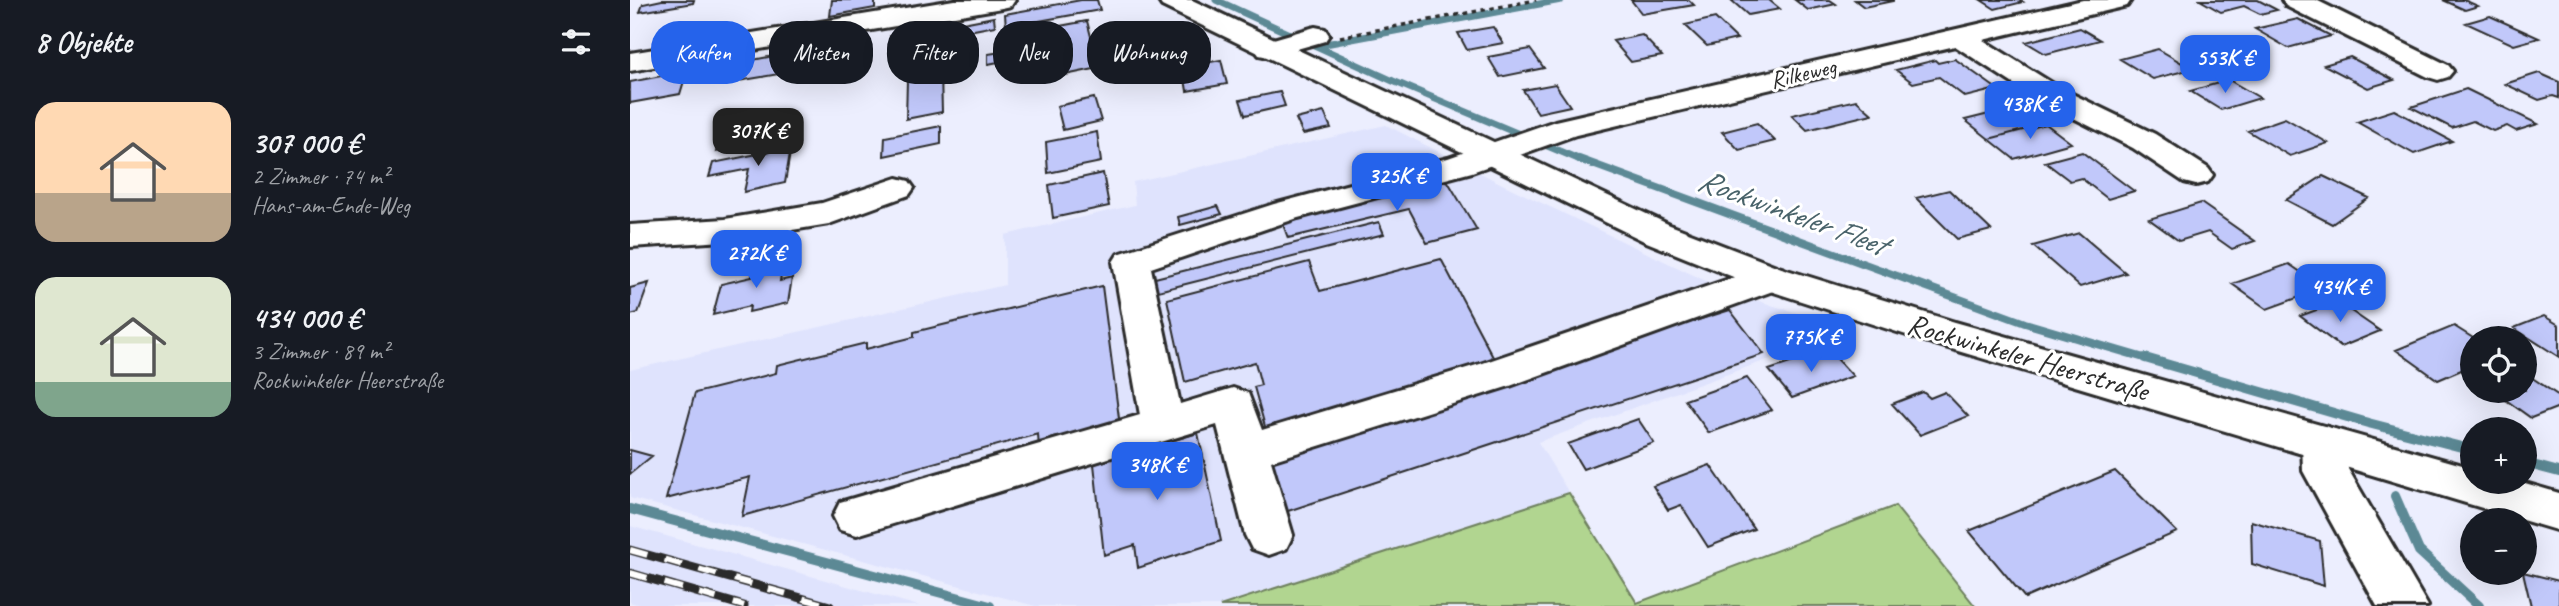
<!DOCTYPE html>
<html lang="de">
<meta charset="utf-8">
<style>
:root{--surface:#171b24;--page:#242831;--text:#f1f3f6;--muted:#9ea1a6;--accent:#2563eb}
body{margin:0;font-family:Caveat,sans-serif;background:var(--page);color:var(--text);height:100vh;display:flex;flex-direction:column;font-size:26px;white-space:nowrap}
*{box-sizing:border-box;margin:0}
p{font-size:23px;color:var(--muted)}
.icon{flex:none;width:38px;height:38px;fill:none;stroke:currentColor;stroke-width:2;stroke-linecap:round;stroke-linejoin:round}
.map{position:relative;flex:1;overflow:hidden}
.sheet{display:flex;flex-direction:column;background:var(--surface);width:630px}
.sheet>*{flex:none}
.guide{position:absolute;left:21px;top:21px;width:665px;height:63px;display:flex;gap:14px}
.tools{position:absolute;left:1830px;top:326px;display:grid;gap:14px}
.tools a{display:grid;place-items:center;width:77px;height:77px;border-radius:50%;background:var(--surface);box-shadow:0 7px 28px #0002;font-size:35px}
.price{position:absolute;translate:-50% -60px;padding:0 16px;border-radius:14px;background:var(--accent);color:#fff;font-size:23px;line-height:46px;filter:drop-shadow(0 2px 4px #0008)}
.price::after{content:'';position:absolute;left:50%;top:42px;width:21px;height:16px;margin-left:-10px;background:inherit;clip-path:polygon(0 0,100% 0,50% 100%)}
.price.on{background:#222;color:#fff}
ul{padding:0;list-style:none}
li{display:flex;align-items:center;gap:21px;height:175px;padding:0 35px}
li span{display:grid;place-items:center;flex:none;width:196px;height:140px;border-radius:21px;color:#555}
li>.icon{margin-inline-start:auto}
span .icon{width:84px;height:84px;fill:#fffc;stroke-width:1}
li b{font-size:30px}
h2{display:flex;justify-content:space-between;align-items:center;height:84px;padding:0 35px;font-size:30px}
.tag{padding:0 24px;border-radius:28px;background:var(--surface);box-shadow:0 7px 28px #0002;font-size:24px;line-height:63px}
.tag.on{background:var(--accent);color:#fff}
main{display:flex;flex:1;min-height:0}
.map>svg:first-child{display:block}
.built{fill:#dfe3fd}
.green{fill:#b1d590;stroke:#6e805e;stroke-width:2}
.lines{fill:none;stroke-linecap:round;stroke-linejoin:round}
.stream-far2{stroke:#5c8995;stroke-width:7}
.stream-far1{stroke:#5c8995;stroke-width:8}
.stream{stroke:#5c8995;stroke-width:10}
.building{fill:#c1c8fa;stroke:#2b2b2b;stroke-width:2}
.minor-casing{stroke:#2b2b2b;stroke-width:6}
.major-casing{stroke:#2b2b2b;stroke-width:6}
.path{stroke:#2b2b2b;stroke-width:3.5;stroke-dasharray:4.5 4.5;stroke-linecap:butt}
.minor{fill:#fff;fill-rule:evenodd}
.major{fill:#fff;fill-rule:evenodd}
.rail-casing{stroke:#2b2b2b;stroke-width:9}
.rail{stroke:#fff;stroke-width:6;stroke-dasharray:18;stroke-linecap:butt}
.labels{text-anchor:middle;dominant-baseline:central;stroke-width:6;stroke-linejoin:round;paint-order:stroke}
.far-street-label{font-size:24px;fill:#2b2b2b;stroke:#fff}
.street-label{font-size:30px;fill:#2b2b2b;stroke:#fff}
.water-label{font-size:32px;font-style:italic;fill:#486269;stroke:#fff}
</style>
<main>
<section class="sheet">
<h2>8 Objekte<svg class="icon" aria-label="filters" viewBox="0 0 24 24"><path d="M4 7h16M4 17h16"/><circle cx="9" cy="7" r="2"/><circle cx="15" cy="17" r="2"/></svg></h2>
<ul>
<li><span style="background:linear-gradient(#ffd9b3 65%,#b9a48a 0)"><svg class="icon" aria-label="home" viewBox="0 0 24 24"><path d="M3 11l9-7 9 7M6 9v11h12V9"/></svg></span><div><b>307 000 €</b><p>2 Zimmer · 74 m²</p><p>Hans-am-Ende-Weg</p></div></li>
<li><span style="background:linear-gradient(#dfe7d0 75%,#7fa58c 0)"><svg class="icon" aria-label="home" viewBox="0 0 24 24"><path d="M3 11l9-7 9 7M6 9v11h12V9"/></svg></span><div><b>434 000 €</b><p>3 Zimmer · 89 m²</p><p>Rockwinkeler Heerstraße</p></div></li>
</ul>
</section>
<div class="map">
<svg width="1929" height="606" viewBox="0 0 1929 606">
<rect width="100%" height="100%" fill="#eceefe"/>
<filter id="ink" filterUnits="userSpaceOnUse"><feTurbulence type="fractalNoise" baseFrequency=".0143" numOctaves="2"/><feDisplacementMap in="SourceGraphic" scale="14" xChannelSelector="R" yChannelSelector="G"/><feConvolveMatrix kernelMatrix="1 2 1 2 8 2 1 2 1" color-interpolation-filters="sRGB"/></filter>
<g filter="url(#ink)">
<path class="built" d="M 756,125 L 872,184 L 1097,291 L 1221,330 L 908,442 L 939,493 L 590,606 L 405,606 L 0,498 L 0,370 L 375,285 L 375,235 L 505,205 L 503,182 Z
M 0,526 L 289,606 L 13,606 L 0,602 Z"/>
<path class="green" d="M 939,493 L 1007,603 L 1265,506 L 1345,606 L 590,606 Z"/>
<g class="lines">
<path class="stream-far2" d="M 586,0 L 763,81 L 953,161
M 690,45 L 931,0"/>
<path class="stream-far1" d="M 949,159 L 1395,323 L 1521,360"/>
<path class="stream" d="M 1515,358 L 1738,423 L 1843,450
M 1895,463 L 1929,472
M 1765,496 L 1789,551 L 1849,606
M 0,509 L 360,606"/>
</g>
<path class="building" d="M 32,0 L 64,0 L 63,3 L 10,12 L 13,4 Z
M 202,0 L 245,0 L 245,8 L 200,16 Z
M 451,0 L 467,0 L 470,10 L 376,27 L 375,14 Z
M 1001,0 L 1059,0 L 1064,5 L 1012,14 Z
M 1101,0 L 1139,0 L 1150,9 L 1118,15 Z
M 1165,0 L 1200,0 L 1206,4 L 1178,10 Z
M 1225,0 L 1263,0 L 1263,1 L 1234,7 Z
M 1351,0 L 1389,0 L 1393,2 L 1365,9 Z
M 1570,0 L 1628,0 L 1647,10 L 1630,14 L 1614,6 L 1591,12 Z
M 1813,0 L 1834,0 L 1848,6 L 1835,10 Z
M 1860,16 L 1909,38 L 1884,45 L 1836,23 Z
M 364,17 L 365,26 L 323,34 L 322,25 Z
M 1085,18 L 1107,39 L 1077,46 L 1055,25 Z
M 1668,19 L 1701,36 L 1658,48 L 1625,29 Z
M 457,21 L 469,68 L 416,79 L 408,30 Z
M 863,27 L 873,43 L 837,50 L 828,33 Z
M 303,28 L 303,44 L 259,52 L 260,36 Z
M 1450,28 L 1470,40 L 1416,54 L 1396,42 Z
M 1012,35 L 1032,56 L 1001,62 L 983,41 Z
M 240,40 L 239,56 L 197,64 L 199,47 Z
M 900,49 L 914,68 L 870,77 L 858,57 Z
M 1528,49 L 1562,69 L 1523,79 L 1490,59 Z
M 384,50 L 384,59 L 358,64 L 358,54 Z
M 159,53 L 155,73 L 91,84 L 97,65 Z
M 1720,57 L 1764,80 L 1738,88 L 1694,65 Z
M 1325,59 L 1367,89 L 1335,97 L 1309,77 L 1283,83 L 1266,70 L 1305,60 L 1308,63 Z
M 591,60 L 597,84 L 557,91 L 553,67 Z
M 57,71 L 50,94 L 0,103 L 0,82 Z
M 311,73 L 312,112 L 276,119 L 277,80 Z
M 1909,73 L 1929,82 L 1929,98 L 1923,96 L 1909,100 L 1875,84 Z
M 1599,80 L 1630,98 L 1591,110 L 1560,91 Z
M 925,84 L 940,106 L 908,113 L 893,90 Z
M 1836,89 L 1908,124 L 1886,131 L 1877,126 L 1863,131 L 1843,121 L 1822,128 L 1781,107 Z
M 650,92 L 655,106 L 615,115 L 610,100 Z
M 464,98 L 471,121 L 433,130 L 427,106 Z
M 1226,100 L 1242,114 L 1177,130 L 1162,115 Z
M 1391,106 L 1416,124 L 1359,139 L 1335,120 Z
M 1764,110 L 1822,141 L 1784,154 L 1727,122 Z
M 694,112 L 701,128 L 673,134 L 666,119 Z
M 142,117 L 137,142 L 86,152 L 93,126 Z
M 1655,118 L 1698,143 L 1660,156 L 1618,131 Z
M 1127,123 L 1145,141 L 1109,150 L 1092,132 Z
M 1416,124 L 1441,143 L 1384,159 L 1359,139 Z
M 311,126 L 311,144 L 254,156 L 255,137 Z
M 467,132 L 471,162 L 418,173 L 416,142 Z
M 161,147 L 155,183 L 114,192 L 119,169 L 79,177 L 83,163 Z
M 1452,152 L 1504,191 L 1478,199 L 1451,178 L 1440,181 L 1415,162 Z
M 473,173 L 479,206 L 423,218 L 419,185 Z
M 1693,176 L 1739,198 L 1702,224 L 1656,200 Z
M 817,180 L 847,230 L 797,243 L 779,209 L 658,238 L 652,222 Z
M 1319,190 L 1361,230 L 1327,239 L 1286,198 Z
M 1571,203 L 1625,241 L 1602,249 L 1578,232 L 1549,241 L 1519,219 Z
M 588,206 L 592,214 L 550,225 L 548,217 Z
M 749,222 L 754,234 L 524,292 L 521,279 Z
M 1449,233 L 1496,273 L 1450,287 L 1403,246 Z
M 154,258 L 150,281 L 162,278 L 158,303 L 119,312 L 120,306 L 83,315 L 91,284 L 122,277 L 124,265 Z
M 811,259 L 865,361 L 636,430 L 624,387 L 631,385 L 625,362 L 555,382 L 537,299 L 679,262 L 690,291 Z
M 1659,264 L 1694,288 L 1637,309 L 1602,284 Z
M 19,283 L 8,313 L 0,315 L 0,288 Z
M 472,286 L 490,426 L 409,449 L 408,434 L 112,516 L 120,477 L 36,499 L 65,393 L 146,373 L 147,365 L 236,343 L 236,349 L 284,337 L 284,332 Z
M 1708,302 L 1750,331 L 1711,347 L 1670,316 Z
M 1100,310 L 1134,354 L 655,512 L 639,454 Z
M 1914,316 L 1929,325 L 1929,357 L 1884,328 Z
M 1824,326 L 1843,338 L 1843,365 L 1808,380 L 1766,350 Z
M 1199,350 L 1223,376 L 1162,398 L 1139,370 Z
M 1895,373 L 1929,396 L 1929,407 L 1901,418 L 1862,390 L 1895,390 Z
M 1117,378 L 1142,410 L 1079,433 L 1055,400 Z
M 1293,392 L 1300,398 L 1315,392 L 1338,416 L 1290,435 L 1262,404 Z
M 1008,419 L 1024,443 L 953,469 L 938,444 Z
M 568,433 L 591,541 L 508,568 L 505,545 L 474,555 L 464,464 Z
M 0,450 L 22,456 L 0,474 Z
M 1080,465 L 1124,529 L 1078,547 L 1051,505 L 1038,510 L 1023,486 Z
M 1485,471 L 1547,532 L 1395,598 L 1339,531 Z
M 1621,521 L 1690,541 L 1694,586 L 1622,564 Z
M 1893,572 L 1929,581 L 1929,606 L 1901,606 Z"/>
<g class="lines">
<defs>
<path id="minor" d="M 324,0 L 385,0 L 381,6 L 372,8 L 0,71 L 0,53 Z
M 1453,0 L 1501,0 L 1497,6 L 1353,40 L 1430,88 L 1525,134 L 1578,168 L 1583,175 L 1578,182 L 1566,185 L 1554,182 L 1503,148 L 1408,100 L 1325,46 L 946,135 L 842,172 L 668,218 L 521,268 L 550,404 L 603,388 L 618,393 L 632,430 L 850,364 L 1128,269 L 1141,266 L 1154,269 L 1160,278 L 1154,287 L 880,386 L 641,461 L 663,535 L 656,549 L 639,555 L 622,549 L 615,535 L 587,425 L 227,535 L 210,530 L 203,516 L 210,502 L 227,497 L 510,415 L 483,262 L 488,254 L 644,204 L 818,158 L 925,121 Z
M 1652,0 L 1686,0 L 1818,65 L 1823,71 L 1818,77 L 1808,80 L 1798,77 L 1656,6 Z
M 685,27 L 695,29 L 699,35 L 695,41 L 639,57 L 629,55 L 625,49 L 629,43 Z
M 267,178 L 279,181 L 284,188 L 279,195 L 199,224 L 95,241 L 0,247 L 0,225 L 95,219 L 192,203 Z
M 1694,426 L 1710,431 L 1716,443 L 1718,469 L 1798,606 L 1747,606 L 1673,471 L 1672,443 L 1678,431 Z"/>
<path id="major" d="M 528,0 L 562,0 L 1040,225 L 1154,269 L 1325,322 L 1843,468 L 1843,481 L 1888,481 L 1929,493 L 1929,531 L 1298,342 L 1128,287 L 1014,241 L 532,6 Z"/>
</defs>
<use href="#minor" class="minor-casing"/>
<use href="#major" class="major-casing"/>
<path class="path" d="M 710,37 L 906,0
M 465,54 L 480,51
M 486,81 L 480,51 L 547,29"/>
<use href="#minor" class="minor"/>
<use href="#major" class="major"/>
<defs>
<path id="rail" d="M 0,550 L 200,606
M 0,573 L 114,606"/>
</defs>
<use href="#rail" class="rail-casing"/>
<use href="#rail" class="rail"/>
</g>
</g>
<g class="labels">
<g class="far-street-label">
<text transform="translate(1173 73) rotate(-13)">Rilkeweg</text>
</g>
<g class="street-label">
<text transform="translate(1398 357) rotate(16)">Rockwinkeler Heerstraße</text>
</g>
<g class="water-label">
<text transform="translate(1162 212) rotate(20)">Rockwinkeler Fleet</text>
</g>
</g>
</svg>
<div class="tools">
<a><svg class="icon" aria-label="locate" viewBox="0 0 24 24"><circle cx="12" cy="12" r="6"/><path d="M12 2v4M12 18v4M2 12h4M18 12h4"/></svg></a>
<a>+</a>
<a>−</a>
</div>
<b class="price" style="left:1595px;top:95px">553K €</b>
<b class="price" style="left:1400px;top:141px">438K €</b>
<b class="price on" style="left:128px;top:168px">307K €</b>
<b class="price" style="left:767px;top:213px">325K €</b>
<b class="price" style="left:126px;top:290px">272K €</b>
<b class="price" style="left:1710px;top:324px">434K €</b>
<b class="price" style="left:1181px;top:374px">775K €</b>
<b class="price" style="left:527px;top:502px">348K €</b>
<div class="guide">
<a class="tag on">Kaufen</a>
<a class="tag">Mieten</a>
<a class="tag">Filter</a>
<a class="tag">Neu</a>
<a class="tag">Wohnung</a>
</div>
</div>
</main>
